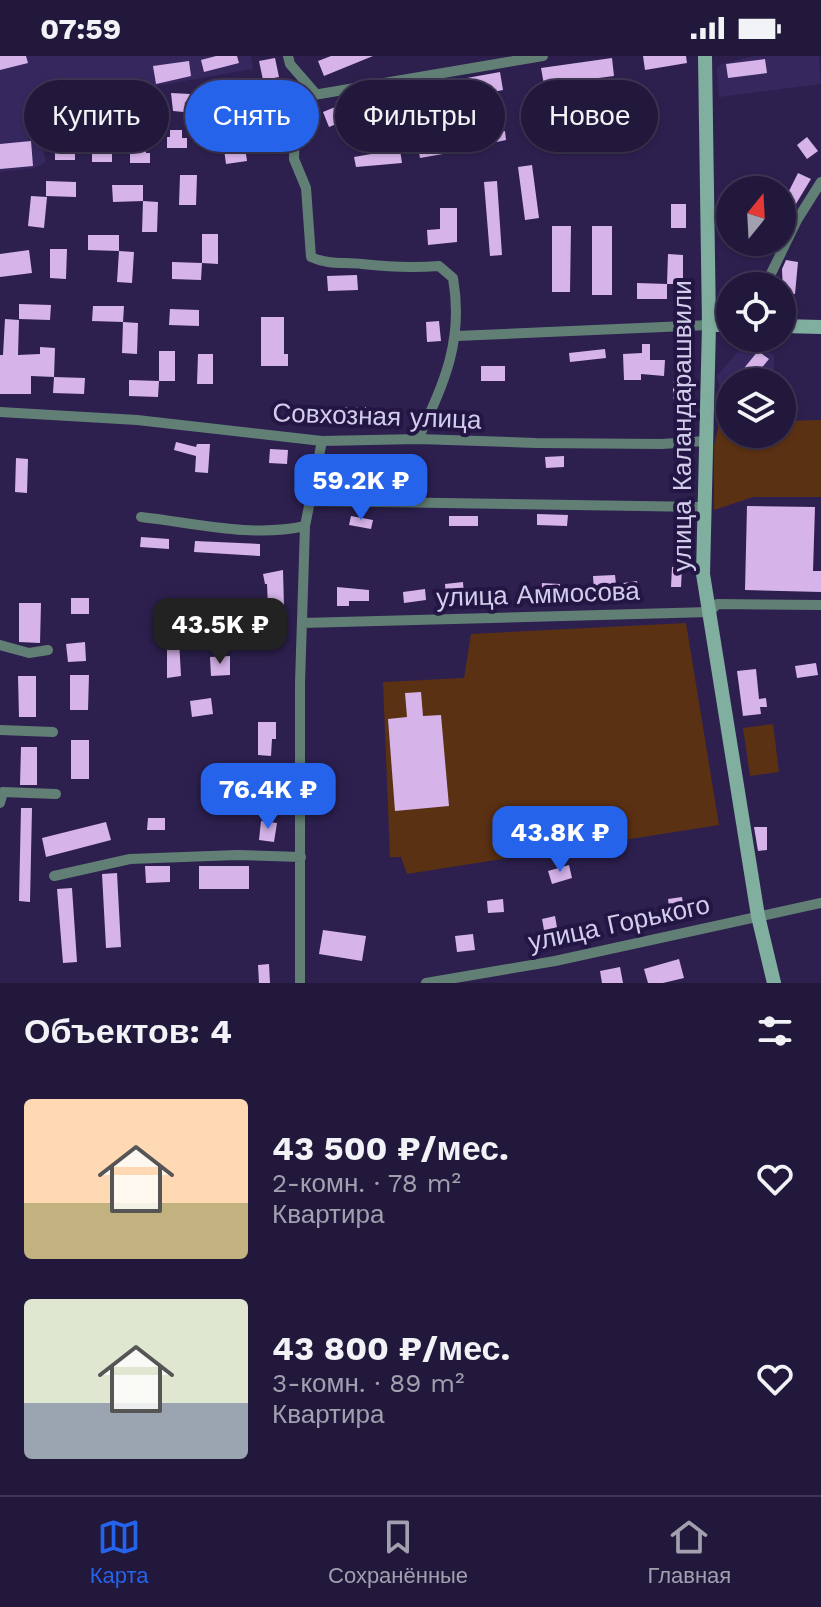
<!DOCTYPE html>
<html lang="ru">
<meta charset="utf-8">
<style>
:root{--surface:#22183b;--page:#2a2142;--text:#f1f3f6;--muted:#a2a0af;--line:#3f3755;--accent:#2563eb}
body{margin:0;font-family:"Work Sans",sans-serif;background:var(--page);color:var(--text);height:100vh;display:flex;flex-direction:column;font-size:30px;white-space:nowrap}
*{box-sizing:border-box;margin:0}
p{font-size:26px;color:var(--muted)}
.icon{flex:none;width:44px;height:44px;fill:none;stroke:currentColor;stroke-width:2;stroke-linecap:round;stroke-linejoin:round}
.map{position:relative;height:927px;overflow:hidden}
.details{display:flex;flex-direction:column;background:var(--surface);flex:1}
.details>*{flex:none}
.hud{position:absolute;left:24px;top:24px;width:774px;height:72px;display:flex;gap:16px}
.needle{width:52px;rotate:18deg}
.fabs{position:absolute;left:716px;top:120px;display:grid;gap:16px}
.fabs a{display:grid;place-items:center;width:80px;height:80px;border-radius:50%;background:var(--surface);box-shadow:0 2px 6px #0004,0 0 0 2px var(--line);font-size:40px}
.price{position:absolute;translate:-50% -68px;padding:0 18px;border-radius:16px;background:var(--accent);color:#fff;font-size:26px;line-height:52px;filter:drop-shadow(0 2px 4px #0008)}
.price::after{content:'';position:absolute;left:50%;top:48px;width:24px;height:18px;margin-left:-12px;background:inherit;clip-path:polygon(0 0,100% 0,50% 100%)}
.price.current{background:#222;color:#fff}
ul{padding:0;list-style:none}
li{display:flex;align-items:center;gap:24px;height:200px;padding:0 24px}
li span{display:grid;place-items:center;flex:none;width:224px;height:160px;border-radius:8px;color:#555}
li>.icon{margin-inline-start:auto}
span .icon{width:96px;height:96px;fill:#fffc;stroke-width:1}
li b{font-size:34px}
h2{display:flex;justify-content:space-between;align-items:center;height:96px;padding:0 24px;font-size:34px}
.chip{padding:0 28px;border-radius:36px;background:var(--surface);box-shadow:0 2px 6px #0004,0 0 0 2px var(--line);font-size:28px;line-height:72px}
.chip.current{background:var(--accent);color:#fff}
.status{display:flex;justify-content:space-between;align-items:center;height:56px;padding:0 40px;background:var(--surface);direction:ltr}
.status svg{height:22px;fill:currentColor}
.menu{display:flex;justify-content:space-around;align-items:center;height:112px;border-top:2px solid var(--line);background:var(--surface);font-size:22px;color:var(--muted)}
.menu a{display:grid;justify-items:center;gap:4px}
.menu .current{color:var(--accent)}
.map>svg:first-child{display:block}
.built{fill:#36285e}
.green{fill:#5b3113}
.building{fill:#d6b4ea}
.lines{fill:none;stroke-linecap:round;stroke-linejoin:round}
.minor{stroke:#627f75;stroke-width:10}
.secondary{stroke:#80afa0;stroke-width:14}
.labels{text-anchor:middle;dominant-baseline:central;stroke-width:8;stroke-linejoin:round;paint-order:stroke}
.street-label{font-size:26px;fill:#d2cdeb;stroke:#231644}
</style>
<div class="status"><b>07:59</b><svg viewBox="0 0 49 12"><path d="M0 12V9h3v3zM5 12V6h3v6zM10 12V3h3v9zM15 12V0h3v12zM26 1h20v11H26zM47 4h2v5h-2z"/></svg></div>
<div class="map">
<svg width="821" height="927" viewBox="0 0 821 927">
<rect width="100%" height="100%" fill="#2d204f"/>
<path class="built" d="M 0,0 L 251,0 L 253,13 L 35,51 L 46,106 L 34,112 L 0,116 Z
M 754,0 L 819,0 L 821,28 L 719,41 L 717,13 L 721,8 Z
M 742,291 L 763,291 L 774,300 L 774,326 L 730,326 L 730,329 L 719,329 L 717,320 Z"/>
<path class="green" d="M 821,364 L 821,441 L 753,441 L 714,454 L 714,390 L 719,367 L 730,366 L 730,378 L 782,378 L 782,365 Z
M 686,567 L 719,769 L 407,818 L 401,801 L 390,801 L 383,626 L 464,622 L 471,578 Z
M 773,668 L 779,716 L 750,720 L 743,672 Z"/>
<path class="building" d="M 0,0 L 26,0 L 28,7 L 0,14 Z
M 216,0 L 237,0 L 239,7 L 204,16 L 201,4 Z
M 331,0 L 373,0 L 324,20 L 318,5 Z
M 643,0 L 686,0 L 687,7 L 645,14 Z
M 275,2 L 279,21 L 263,24 L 259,5 Z
M 612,2 L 614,20 L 544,29 L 541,12 Z
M 765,3 L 767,17 L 728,22 L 726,8 Z
M 189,5 L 191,20 L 156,28 L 153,10 Z
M 500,16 L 503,34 L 460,43 L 456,24 Z
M 207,28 L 226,29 L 226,37 L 221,37 L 221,46 L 210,45 L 211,36 L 207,36 Z
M 432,28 L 439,43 L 401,63 L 393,47 Z
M 171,37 L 190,38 L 189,46 L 185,46 L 184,56 L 173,55 Z
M 145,38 L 149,63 L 101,72 L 96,47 Z
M 362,40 L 368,55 L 329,71 L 323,56 Z
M 64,53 L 67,65 L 39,71 L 37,59 Z
M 208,68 L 220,68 L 220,76 L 225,76 L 224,86 L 205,86 L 205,75 L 208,75 Z
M 470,69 L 471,73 L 485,70 L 487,77 L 505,75 L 506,84 L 464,93 L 459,71 Z
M 170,74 L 182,74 L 182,82 L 187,82 L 187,92 L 167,92 L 167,81 L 170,81 Z
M 439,79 L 443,98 L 420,102 L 418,91 L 429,89 L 427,81 Z
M 807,81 L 818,95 L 807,103 L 797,89 Z
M 31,85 L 33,110 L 0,113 L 0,88 Z
M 59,86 L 71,86 L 71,94 L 75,94 L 75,104 L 55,104 L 55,94 L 59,94 Z
M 96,88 L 108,88 L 108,96 L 112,95 L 112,106 L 92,106 L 92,95 L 96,95 Z
M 134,89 L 146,89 L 146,97 L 150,97 L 150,107 L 130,107 L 130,96 L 134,96 Z
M 386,89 L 387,96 L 400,94 L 402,107 L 356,111 L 354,101 L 377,97 L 376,91 Z
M 245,91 L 247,105 L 226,108 L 224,93 Z
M 532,109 L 539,162 L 525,164 L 518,111 Z
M 798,117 L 811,123 L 782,171 L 782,133 L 789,135 Z
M 180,119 L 197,119 L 196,149 L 179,149 Z
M 46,125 L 76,126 L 76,141 L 46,140 Z
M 497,125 L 502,199 L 490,200 L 484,126 Z
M 112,129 L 143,129 L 143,145 L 113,146 Z
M 31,140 L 47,141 L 44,172 L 28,170 Z
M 143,145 L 158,146 L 157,176 L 142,176 Z
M 671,148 L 686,148 L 686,172 L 671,172 Z
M 440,152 L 457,152 L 457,186 L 428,189 L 427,174 L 440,173 Z
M 552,170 L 571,170 L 570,236 L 552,236 Z
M 592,170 L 612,170 L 612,239 L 592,239 Z
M 202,178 L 218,178 L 218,208 L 202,207 L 201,224 L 172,223 L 172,206 L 202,207 Z
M 88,179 L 119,179 L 119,195 L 88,194 Z
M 50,193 L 67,193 L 66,223 L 50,222 Z
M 29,194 L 32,217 L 0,221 L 0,198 Z
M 119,195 L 134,196 L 132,227 L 117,226 Z
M 668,198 L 683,199 L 683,228 L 667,228 Z
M 786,204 L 798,206 L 795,238 L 783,237 L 782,213 Z
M 357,219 L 358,234 L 328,235 L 327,220 Z
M 637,227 L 667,228 L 667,243 L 637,243 Z
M 19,248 L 51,249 L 50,264 L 19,263 Z
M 93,250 L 124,250 L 123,266 L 92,265 Z
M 170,253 L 199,254 L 199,270 L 169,269 Z
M 261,261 L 284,261 L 284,298 L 288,298 L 288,310 L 261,310 Z
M 5,263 L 19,264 L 18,299 L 40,298 L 40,291 L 55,292 L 54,321 L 31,320 L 31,338 L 0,338 L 0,299 L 3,299 Z
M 439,265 L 441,285 L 427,286 L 426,266 Z
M 123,266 L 138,267 L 137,298 L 122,297 Z
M 642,288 L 650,288 L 650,304 L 665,304 L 664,320 L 641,318 L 641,324 L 624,324 L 623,298 L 642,297 Z
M 605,293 L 606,302 L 570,306 L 569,297 Z
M 159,295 L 175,295 L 175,325 L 159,325 Z
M 758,295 L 769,303 L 755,320 L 745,311 Z
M 198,298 L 213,298 L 213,328 L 197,328 Z
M 481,310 L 505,310 L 505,325 L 481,325 Z
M 54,321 L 85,322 L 84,338 L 53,337 Z
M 673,322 L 683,322 L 683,343 L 673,343 Z
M 129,324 L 159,325 L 158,341 L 129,340 Z
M 366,351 L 366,367 L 322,368 L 321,352 Z
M 176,386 L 196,391 L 197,388 L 210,388 L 208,417 L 195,416 L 196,400 L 174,394 Z
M 270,393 L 288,394 L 287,408 L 269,407 Z
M 564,400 L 564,411 L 546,412 L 545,401 Z
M 16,402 L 28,403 L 27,437 L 15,436 Z
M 747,450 L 815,451 L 813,515 L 821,515 L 821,536 L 745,534 Z
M 537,458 L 568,459 L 567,470 L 537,469 Z
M 351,460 L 373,464 L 371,473 L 349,469 Z
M 449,460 L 478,460 L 478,470 L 449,470 Z
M 141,481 L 169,483 L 169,493 L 140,491 Z
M 195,485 L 260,488 L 260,500 L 194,496 Z
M 672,511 L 682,512 L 681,531 L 671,531 Z
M 283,514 L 284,551 L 268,552 L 267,528 L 265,528 L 263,518 Z
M 615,519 L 616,528 L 637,525 L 639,537 L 626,538 L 626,534 L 594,535 L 593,520 Z
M 463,526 L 464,540 L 446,541 L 445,528 Z
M 542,527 L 560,528 L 560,543 L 541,542 Z
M 337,531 L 369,534 L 369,545 L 349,545 L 349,550 L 337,550 Z
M 425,533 L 426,544 L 404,547 L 403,536 Z
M 71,542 L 89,542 L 89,558 L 71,558 Z
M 19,547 L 41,547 L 40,587 L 19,586 Z
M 275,569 L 278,586 L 264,588 L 261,571 Z
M 179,584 L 181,620 L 167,622 L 167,585 Z
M 85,586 L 86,605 L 68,606 L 66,588 Z
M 230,600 L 230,619 L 211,620 L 210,601 Z
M 816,607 L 818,619 L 797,622 L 795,610 Z
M 756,613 L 759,643 L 766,642 L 767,651 L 760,651 L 761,658 L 743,660 L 737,615 Z
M 70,619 L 89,619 L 88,654 L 70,654 Z
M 18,620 L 36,620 L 36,661 L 19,661 Z
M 421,636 L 423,660 L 441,659 L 449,750 L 395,755 L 388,663 L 407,661 L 405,637 Z
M 211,642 L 213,658 L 192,661 L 190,645 Z
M 258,666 L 276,666 L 276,683 L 272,683 L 271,700 L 258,699 Z
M 71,684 L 89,684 L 89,723 L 71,723 Z
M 21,691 L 37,691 L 37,729 L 20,729 Z
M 204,730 L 238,734 L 237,741 L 204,740 Z
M 21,752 L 32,752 L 30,846 L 19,845 Z
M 148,762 L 165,762 L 165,774 L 147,774 Z
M 261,765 L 277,767 L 274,786 L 259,784 Z
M 106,766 L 111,784 L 46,801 L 42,782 Z
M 754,771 L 767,771 L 767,794 L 758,795 Z
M 569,809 L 572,822 L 552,828 L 548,815 Z
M 145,810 L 170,810 L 170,826 L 146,827 Z
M 199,810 L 249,810 L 249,833 L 199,833 Z
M 117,817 L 121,891 L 106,892 L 102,818 Z
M 72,832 L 77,906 L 63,907 L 57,833 Z
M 682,841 L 684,857 L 670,859 L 668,843 Z
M 503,843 L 504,856 L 488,857 L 487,845 Z
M 555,860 L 559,883 L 546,885 L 542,863 Z
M 323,874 L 366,880 L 362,905 L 319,898 Z
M 473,878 L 475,894 L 457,896 L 455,880 Z
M 679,903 L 684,922 L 663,927 L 648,927 L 644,913 Z
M 269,908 L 270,927 L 259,927 L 258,909 Z
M 620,911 L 623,927 L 602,927 L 600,915 Z"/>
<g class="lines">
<path class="minor" d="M 288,0 L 290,8 L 316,38
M 765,230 L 797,164 L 821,126
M 457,280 L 709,269
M 0,356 L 137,364 L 322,385 L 418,383 L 536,387 L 662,388 L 705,385
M 418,383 C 444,327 464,285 453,222 L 439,210 C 413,212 389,211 362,208 C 344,206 328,209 311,201 L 306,132 L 294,103 L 296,42 L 543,0
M 310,445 L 704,451
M 141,461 C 195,467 252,482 305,470
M 302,567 L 710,556 L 717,548 L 821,549
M 0,589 L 29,597 L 48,594
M 0,674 L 53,676
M 0,747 L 3,736 L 56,738
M 54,820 L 130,803 L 237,799 L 301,801
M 300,927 L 300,627 L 305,470 L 322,385
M 426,927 L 555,905 L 821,847"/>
<path class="secondary" d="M 705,0 L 709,269 L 703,518 L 758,860 L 774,927
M 709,269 L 730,269
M 782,270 L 821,271"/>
</g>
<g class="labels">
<g class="street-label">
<text transform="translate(377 360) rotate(2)">Совхозная улица</text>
<text transform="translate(682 370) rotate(-90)">улица Каландарашвили</text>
<text transform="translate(538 538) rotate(-2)">улица Аммосова</text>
<text transform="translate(619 867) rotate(-12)">улица Горького</text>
</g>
</g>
</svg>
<div class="fabs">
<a><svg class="needle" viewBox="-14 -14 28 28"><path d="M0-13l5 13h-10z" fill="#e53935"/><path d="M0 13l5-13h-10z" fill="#a2a0af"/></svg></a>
<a><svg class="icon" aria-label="locate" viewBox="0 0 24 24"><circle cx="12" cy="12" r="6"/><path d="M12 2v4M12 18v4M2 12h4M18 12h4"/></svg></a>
<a><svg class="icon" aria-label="layers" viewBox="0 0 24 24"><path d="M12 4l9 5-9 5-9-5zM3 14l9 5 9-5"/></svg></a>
</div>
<b class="price" style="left:361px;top:466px">59.2K ₽</b>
<b class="price current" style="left:220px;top:610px">43.5K ₽</b>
<b class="price" style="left:268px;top:775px">76.4K ₽</b>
<b class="price" style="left:560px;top:818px">43.8K ₽</b>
<div class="hud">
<a class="chip">Купить</a>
<a class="chip current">Снять</a>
<a class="chip">Фильтры</a>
<a class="chip">Новое</a>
</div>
</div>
<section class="details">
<h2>Объектов: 4<svg class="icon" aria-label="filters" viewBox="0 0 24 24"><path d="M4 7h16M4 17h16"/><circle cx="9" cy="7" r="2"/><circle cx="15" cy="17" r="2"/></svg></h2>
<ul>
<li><span style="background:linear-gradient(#ffd9b3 65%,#c2b280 0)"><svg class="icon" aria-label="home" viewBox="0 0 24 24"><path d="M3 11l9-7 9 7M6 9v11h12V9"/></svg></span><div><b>43 500 ₽/мес.</b><p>2-комн. · 78 m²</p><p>Квартира</p></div><svg class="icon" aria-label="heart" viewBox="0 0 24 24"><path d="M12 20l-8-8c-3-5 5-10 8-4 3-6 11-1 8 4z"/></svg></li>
<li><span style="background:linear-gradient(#dfe7d0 65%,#9aa5b1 0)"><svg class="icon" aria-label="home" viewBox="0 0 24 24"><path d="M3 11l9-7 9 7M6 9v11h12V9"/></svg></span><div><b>43 800 ₽/мес.</b><p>3-комн. · 89 m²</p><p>Квартира</p></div><svg class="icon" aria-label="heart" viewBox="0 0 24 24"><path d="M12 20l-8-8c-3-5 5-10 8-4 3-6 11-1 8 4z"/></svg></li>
</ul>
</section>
<nav class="menu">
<a class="current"><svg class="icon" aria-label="map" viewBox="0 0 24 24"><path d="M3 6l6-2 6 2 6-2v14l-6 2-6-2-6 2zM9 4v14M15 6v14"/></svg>Карта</a>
<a><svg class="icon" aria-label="saved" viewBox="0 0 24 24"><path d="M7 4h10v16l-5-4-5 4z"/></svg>Сохранённые</a>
<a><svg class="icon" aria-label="home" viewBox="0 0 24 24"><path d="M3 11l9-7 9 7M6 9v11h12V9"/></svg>Главная</a>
</nav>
